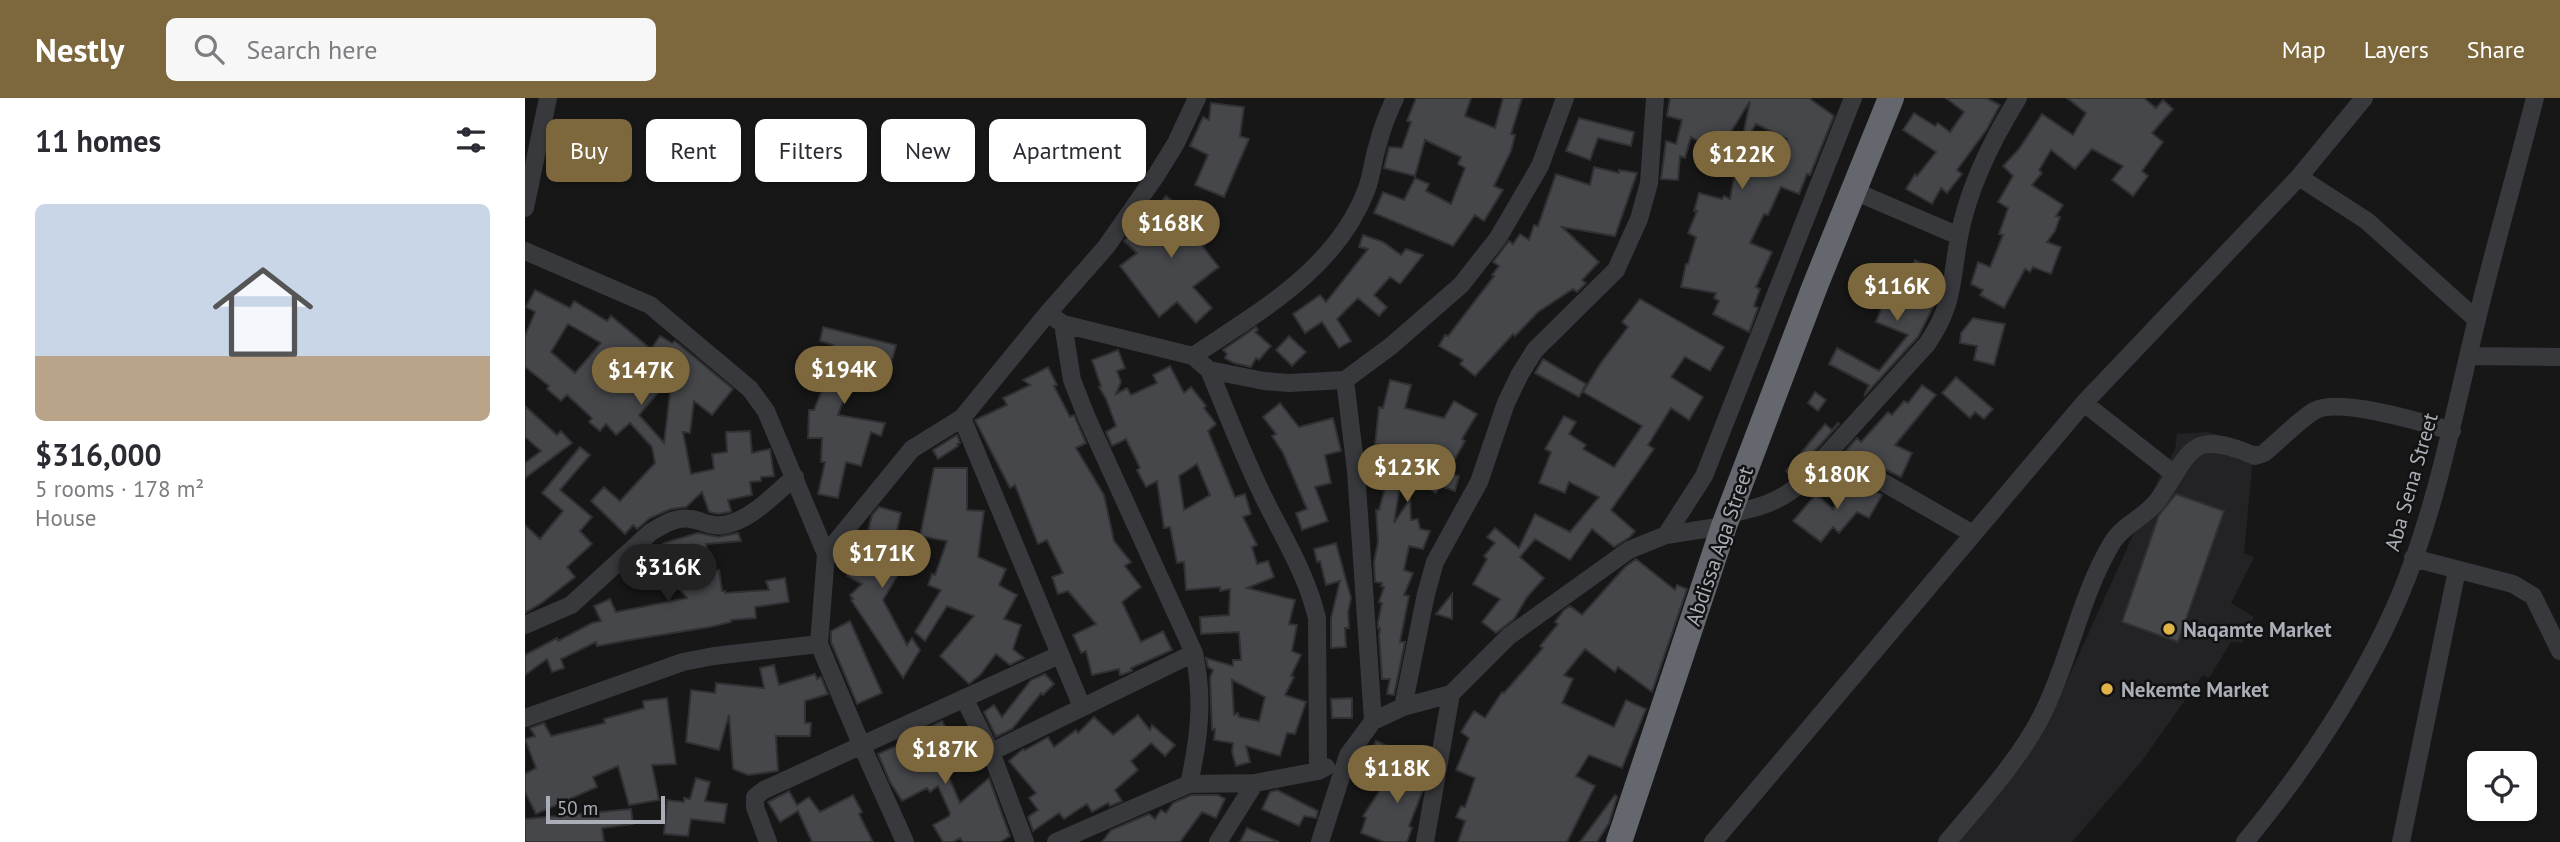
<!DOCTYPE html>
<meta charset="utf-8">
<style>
:root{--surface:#fff;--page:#f7f7f7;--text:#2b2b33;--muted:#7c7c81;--line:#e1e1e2;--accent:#7c683c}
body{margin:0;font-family:"PT Sans",sans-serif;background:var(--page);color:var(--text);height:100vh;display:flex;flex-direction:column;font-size:26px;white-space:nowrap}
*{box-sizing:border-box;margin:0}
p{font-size:23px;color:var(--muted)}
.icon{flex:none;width:38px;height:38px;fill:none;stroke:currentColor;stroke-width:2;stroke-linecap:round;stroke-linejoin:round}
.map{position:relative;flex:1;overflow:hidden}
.panel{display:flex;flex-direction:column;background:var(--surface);width:525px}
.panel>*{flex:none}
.banner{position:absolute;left:21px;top:21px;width:665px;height:63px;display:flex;gap:14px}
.fabs{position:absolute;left:1942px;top:653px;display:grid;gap:14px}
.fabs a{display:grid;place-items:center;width:70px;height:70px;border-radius:10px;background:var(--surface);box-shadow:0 2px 5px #0004;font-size:35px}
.scale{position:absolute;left:21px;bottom:18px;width:119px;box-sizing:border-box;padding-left:7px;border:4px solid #aaaeb7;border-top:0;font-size:19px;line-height:24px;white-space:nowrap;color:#aaaeb7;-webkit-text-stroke:5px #121213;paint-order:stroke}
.price{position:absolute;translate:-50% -60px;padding:0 16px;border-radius:24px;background:var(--accent);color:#fff;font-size:23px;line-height:46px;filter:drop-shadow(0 2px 4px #0008)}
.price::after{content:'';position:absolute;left:50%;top:42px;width:21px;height:16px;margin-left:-10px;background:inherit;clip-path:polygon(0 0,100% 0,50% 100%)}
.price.current{background:#222;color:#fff}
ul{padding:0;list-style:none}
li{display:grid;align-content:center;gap:14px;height:371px;padding:0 35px}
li+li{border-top:2px solid var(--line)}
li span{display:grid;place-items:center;height:217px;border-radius:10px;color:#555}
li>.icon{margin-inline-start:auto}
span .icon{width:126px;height:126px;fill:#fffc;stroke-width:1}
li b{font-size:30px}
h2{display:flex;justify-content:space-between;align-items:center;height:84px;padding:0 35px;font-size:30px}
.chip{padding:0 24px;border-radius:10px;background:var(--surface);box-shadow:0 2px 5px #0004;font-size:24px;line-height:63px}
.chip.current{background:var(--accent);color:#fff}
header{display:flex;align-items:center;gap:42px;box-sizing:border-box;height:98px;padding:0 35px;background:var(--accent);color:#fff}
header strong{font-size:33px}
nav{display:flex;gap:38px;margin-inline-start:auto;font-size:24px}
.search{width:490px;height:63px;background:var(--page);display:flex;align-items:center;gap:18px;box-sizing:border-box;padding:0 24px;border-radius:10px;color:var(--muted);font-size:26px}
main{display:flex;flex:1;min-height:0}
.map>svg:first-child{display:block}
.built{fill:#232325}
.building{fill:#46474b;stroke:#313134;stroke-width:2;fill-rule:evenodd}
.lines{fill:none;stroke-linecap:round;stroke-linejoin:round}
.minor{stroke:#38393d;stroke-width:18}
.highway{stroke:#65676e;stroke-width:26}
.poi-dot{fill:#dfb348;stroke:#121213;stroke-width:2.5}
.labels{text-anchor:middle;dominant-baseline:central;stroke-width:5;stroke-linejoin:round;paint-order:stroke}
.street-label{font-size:21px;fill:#aaaeb7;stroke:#121213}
.poi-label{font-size:21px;font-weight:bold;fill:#aaaeb7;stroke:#121213;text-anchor:start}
</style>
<header>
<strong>Nestly</strong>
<div class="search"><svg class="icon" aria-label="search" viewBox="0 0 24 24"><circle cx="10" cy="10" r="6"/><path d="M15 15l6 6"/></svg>Search here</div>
<nav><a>Map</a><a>Layers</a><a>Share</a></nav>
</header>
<main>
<section class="panel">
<h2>11 homes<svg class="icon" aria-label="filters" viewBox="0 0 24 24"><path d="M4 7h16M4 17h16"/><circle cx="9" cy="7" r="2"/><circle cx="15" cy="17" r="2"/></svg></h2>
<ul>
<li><span style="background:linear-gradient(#c9d6e8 70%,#b9a48a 0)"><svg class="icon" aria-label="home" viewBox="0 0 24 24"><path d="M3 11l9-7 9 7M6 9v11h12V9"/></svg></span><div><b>$316,000</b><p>5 rooms · 178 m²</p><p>House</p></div></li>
</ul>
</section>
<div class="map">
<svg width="2035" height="744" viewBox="0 0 2035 744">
<rect width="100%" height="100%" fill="#171718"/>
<path class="built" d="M 1683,334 L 1729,348 L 1719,455 L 1729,459 L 1706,505 L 1729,519 L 1717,545 L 1706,544 L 1684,580 L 1678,577 L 1616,664 L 1547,744 L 1429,744 L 1517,633 L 1527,616 L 1638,371 L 1650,352 L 1652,336 Z"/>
<path class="building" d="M 891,0 L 946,0 L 940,18 L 970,30 L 978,0 L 997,0 L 986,36 L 990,37 L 986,53 L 969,88 L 978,92 L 959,123 L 950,117 L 928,148 L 849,115 L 858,94 L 879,102 L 890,80 L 904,86 L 901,93 L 926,106 L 940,70 L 933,66 L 936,59 L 900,42 L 890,78 L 859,70 L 864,49 L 877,50 L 886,24 L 882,23 Z
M 1145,0 L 1284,0 L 1309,18 L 1285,77 L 1282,76 L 1274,96 L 1256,89 L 1243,117 L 1239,116 L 1225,145 L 1247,154 L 1231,189 L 1235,191 L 1229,208 L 1233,210 L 1224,234 L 1188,216 L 1194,203 L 1189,200 L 1191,195 L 1156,189 L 1161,166 L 1163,166 L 1171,139 L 1163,135 L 1172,113 L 1169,113 L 1174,95 L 1197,101 L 1199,98 L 1205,101 L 1209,79 L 1221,82 L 1226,55 L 1254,61 L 1262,41 L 1231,26 L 1218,48 L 1216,48 L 1225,3 L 1193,55 L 1166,39 L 1160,60 L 1155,58 L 1153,82 L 1136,81 L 1141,43 L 1151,46 L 1157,22 L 1142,18 Z
M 1421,0 L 1461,0 L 1475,7 L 1462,31 L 1432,72 L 1437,76 L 1422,95 L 1416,90 L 1407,106 L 1381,91 L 1390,76 L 1392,78 L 1411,54 L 1378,32 L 1389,15 L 1410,28 L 1413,25 L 1425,34 L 1439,14 Z
M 1542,0 L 1619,0 L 1631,10 L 1638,2 L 1648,11 L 1627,35 L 1638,44 L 1617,73 L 1623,78 L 1608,98 L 1587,82 L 1598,68 L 1567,51 L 1550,71 L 1526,52 L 1514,72 L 1517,75 L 1507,87 L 1538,107 L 1531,118 L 1535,119 L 1530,133 L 1522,144 L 1536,149 L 1526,176 L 1508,169 L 1505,174 L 1500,171 L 1479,210 L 1455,197 L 1458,192 L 1446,186 L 1453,164 L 1465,169 L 1478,137 L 1474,136 L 1483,110 L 1473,104 L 1488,78 L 1478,68 L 1494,51 L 1517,16 L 1548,37 L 1561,15 Z
M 686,5 L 719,9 L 715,38 L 724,41 L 699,99 L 670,87 L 683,57 L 665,48 L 678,19 L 684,22 Z
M 1054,20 L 1109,34 L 1106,48 L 1073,40 L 1065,62 L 1041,53 Z
M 1069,69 L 1094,75 L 1094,72 L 1112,75 L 1090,138 L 1037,129 L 1074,164 L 1057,182 L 1061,185 L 1052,194 L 1048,191 L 1013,214 L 990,238 L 988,236 L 950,278 L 935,266 L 938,262 L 914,248 L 920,237 L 923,238 L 969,178 L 967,177 L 974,168 L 968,164 L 984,143 L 988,146 L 995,136 L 1004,142 L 1009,127 L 1013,128 L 1031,76 L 1065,87 Z
M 641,98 L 660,112 L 662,110 L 690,134 L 678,149 L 694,169 L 668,189 L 687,210 L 671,225 L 652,204 L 634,219 L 595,168 L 612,155 L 599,143 L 612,125 L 617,130 Z
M 838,137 L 858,144 L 876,157 L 881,151 L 898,157 L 875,186 L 865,179 L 849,197 L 862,209 L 854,218 L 833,200 L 812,221 L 826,243 L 814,250 L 797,224 L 780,235 L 768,216 L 795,197 L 801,204 L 843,151 L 834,149 Z
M 1390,162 L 1412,173 L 1403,190 L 1414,193 L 1411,203 L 1393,239 L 1339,298 L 1344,287 L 1304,266 L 1312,250 L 1354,273 L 1383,237 L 1351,224 L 1359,204 L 1367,207 Z
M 10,192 L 45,210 L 49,203 L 82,223 L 86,218 L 126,251 L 135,238 L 147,245 L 150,243 L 208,291 L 187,317 L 169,303 L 165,335 L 158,334 L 166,376 L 189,371 L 187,356 L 202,354 L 201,334 L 225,333 L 227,355 L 245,351 L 249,378 L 236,379 L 236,383 L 225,384 L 227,397 L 203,402 L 206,413 L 205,414 L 193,416 L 184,414 L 177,394 L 161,409 L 146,411 L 125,420 L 112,431 L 108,427 L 100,436 L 66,403 L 79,389 L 95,403 L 130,365 L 127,349 L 105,325 L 91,337 L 81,326 L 75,333 L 64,324 L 67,320 L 42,297 L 36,303 L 22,291 L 24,288 L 0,269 L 0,238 L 10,214 L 1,209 ZM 43,226 L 76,245 L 50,275 L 26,254 ZM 147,278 L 139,345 L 114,317 Z
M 1115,201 L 1199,249 L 1185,273 L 1160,259 L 1146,279 L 1178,299 L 1164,322 L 1146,310 L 1123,347 L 1129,351 L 1086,412 L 1110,433 L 1105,439 L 1089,449 L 1067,431 L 1045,462 L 1010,441 L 995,459 L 1019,480 L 1002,499 L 989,521 L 971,535 L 957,524 L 975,501 L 948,486 L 962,461 L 959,458 L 970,445 L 962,439 L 970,430 L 994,450 L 1010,416 L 1045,434 L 1074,399 L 1044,384 L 1040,395 L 1014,385 L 1026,354 L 1020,351 L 1039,318 L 1051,324 L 1044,336 L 1061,347 L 1058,351 L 1089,369 L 1117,328 L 1058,294 L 1075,266 L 1103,229 L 1097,224 Z
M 1448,220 L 1480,226 L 1469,267 L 1449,262 L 1452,248 L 1435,245 L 1436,235 Z
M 298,229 L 371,247 L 367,263 L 352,259 L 349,275 L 330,271 L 313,317 L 360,325 L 356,338 L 346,334 L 336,368 L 321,364 L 313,400 L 293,396 L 300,364 L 296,364 L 297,340 L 283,340 L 284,312 L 289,312 L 306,269 L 302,268 L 308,247 L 295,243 Z
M 731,229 L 733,232 L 730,234 L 746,248 L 734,262 L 731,260 L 726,269 L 709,265 L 700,260 L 702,256 L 698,252 Z
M 764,238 L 781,254 L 767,268 L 751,252 Z
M 593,252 L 600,270 L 592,273 L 596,284 L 591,296 L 602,290 L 606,297 L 632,285 L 628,277 L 645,268 L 659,295 L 666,289 L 681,308 L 679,310 L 691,326 L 683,333 L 710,399 L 720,396 L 726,416 L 718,419 L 732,447 L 727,449 L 732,466 L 743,463 L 749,479 L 722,490 L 770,502 L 764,526 L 772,527 L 767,553 L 776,557 L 766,578 L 769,579 L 760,597 L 781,604 L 770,636 L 762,635 L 755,658 L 721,648 L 725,664 L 711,668 L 707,654 L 708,645 L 689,642 L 690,631 L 687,632 L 685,580 L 688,572 L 683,569 L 681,560 L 708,568 L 708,562 L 716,562 L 714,534 L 676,536 L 675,519 L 704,517 L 705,491 L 695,493 L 695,489 L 661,492 L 659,464 L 652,465 L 645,429 L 639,430 L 632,383 L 621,389 L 612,372 L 615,370 L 601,341 L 587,348 L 581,334 L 591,328 L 581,301 L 574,289 L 576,288 L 567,262 ZM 672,366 L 685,397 L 659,412 L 654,378 ZM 707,582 L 740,599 L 734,623 L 714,619 L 713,615 L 709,617 Z
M 1018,261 L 1061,286 L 1054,299 L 1010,275 Z
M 523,269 L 532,287 L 529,288 L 545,319 L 549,317 L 561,345 L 551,350 L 579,397 L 589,443 L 606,464 L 600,468 L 616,489 L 597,504 L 616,544 L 638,533 L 647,552 L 606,570 L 607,573 L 599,576 L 595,577 L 594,571 L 567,577 L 561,553 L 556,555 L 548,537 L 571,526 L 543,493 L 533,496 L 527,479 L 538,475 L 522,442 L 513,446 L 490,387 L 485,390 L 450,322 L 482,307 L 478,300 L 505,287 L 498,282 Z
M 1431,279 L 1468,311 L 1459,321 L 1450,314 L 1445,320 L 1417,295 Z
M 865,282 L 886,287 L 880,310 L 919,320 L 929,303 L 952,316 L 937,341 L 940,343 L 922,375 L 934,378 L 930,393 L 915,388 L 911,395 L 896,385 L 908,367 L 881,350 L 869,425 L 885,401 L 886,422 L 893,421 L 895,431 L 905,433 L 898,451 L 884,448 L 879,472 L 888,475 L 879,497 L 884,498 L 875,544 L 880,544 L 869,597 L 862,596 L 865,581 L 857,581 L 854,537 L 855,530 L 853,530 L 853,524 L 857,505 L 854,504 L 859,489 L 856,488 L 857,485 L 850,484 L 849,464 L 853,444 L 851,412 L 854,412 L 860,390 L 854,389 L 857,369 L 850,368 L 854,346 L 850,347 L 854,309 L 858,310 Z
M 1397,287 L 1411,297 L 1370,347 L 1387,355 L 1376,379 L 1352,368 L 1315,359 L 1332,340 L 1336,344 L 1363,314 L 1367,317 L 1379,303 L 1383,305 Z
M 1290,294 L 1301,302 L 1293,313 L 1283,305 Z
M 755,305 L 774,329 L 808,320 L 816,353 L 800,357 L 806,385 L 790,389 L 803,423 L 777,432 L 771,415 L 782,411 L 758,355 L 747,338 L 751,336 L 738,319 Z
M 0,308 L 32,337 L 36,333 L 47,345 L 0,380 L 0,365 L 16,353 L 0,339 Z
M 1313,325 L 1314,326 L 1267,378 L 1261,373 L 1300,326 L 1307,332 Z
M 432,337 L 435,345 L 432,346 L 433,348 L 413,361 L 408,352 Z
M 55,349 L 65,357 L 35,392 L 67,419 L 55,433 L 67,446 L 42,469 L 50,479 L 18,504 L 0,515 L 0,427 L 15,441 L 38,413 L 17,395 Z
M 409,370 L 442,370 L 442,412 L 459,413 L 453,459 L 481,471 L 474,487 L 492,497 L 479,521 L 496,527 L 488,551 L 499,560 L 485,567 L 471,556 L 455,577 L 444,586 L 415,558 L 449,518 L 422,508 L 400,543 L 390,534 L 416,492 L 403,487 L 407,476 L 410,477 L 422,443 L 395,438 Z
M 1323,385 L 1345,390 L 1357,397 L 1344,420 L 1332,414 L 1314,435 L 1308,429 L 1296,444 L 1268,423 L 1291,396 L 1308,411 Z
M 1651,396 L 1699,413 L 1653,544 L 1597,524 L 1634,417 Z
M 354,409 L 376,415 L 366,458 L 379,466 L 358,502 L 382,547 L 387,540 L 395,552 L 378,580 L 326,502 L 328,501 L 325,497 L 337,486 L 322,478 L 355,436 L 343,433 L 347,417 Z
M 173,435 L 193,439 L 213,435 L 216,443 L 181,446 L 188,473 L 194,472 L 197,493 L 200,493 L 200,495 L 244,492 L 241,483 L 260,480 L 264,504 L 230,509 L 231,520 L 206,522 L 206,524 L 185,529 L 99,543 L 72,548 L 71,544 L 36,561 L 39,570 L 27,574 L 22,561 L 0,577 L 0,557 L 32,540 L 33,543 L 67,525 L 76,523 L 69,508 L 85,501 L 91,514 L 162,500 L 126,455 L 139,445 Z
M 811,445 L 826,500 L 823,514 L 824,530 L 820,530 L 821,549 L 806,550 L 806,520 L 815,483 L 801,487 L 795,463 L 792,464 L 789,451 Z
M 1111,461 L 1150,492 L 1152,487 L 1162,491 L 1127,594 L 1093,569 L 1090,574 L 1060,551 L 1039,577 L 1048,581 L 1037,605 L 1089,629 L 1101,602 L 1121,611 L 1097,670 L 1064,657 L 1051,678 L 1070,688 L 1042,744 L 933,744 L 940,723 L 931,719 L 936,708 L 940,709 L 950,680 L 931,672 L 944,640 L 936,634 L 949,613 L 960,620 L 977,594 L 979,595 L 1018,550 L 1015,548 L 1033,526 L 1030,524 L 1039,512 L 1045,508 L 1057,517 L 1100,469 Z
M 927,496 L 927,521 L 911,516 Z
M 325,523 L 357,595 L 332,606 L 306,544 L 306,533 Z
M 249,567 L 254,587 L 290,576 L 292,581 L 296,579 L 303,596 L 280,603 L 280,625 L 286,625 L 285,638 L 251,638 L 253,673 L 223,677 L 208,671 L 204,617 L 194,652 L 161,644 L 166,592 L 190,595 L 191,585 L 239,590 L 235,570 Z
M 520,576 L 529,586 L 518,597 L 516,595 L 487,631 L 471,639 L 459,614 L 469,607 L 477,619 L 506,582 Z
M 142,600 L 151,666 L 127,667 L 134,702 L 104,707 L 93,668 L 68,679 L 72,689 L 11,716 L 0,694 L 0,676 L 11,670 L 0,641 L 10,638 L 5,630 L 19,625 L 26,638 L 80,625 L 79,621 L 119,610 L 118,603 Z
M 827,600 L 827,620 L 807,620 L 806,601 Z
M 613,617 L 625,632 L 627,627 L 650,647 L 640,658 L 626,645 L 606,663 L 613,672 L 590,692 L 597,703 L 585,708 L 583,705 L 567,714 L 562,706 L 539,721 L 534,715 L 508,733 L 503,719 L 513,712 L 504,700 L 511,695 L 484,663 L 498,651 L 500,652 L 523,639 L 529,649 L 551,632 L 553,635 L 569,619 L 588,637 Z
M 417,623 L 441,667 L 423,677 L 435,705 L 464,680 L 485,738 L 475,744 L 438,744 L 435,740 L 428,744 L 418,744 L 408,727 L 424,718 L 425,715 L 413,688 L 405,694 L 402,690 L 377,703 L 365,684 L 353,656 L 380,644 L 390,639 L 389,636 Z
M 851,643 L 863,648 L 853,674 L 840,669 Z
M 893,650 L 904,654 L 898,692 L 884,728 L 887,730 L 882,744 L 859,744 L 836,735 L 841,720 L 838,718 L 859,686 L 874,696 Z
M 171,680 L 185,684 L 180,703 L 202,706 L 199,725 L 166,721 L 163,738 L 139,736 L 142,702 L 159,704 L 159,700 L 165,701 Z
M 752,692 L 793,713 L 791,720 L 779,718 L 774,728 L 737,711 L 745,694 Z
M 264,693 L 272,707 L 284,699 L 295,714 L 328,697 L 337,714 L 334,716 L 348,744 L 287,744 L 273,713 L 255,724 L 243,704 Z
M 666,697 L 693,697 L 700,701 L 691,720 L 677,714 L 655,744 L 577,744 L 586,732 L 624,716 L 630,721 L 636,712 L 641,715 L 648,705 Z
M 1090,697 L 1092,699 L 1084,725 L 1072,744 L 1055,744 Z
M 106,711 L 108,726 L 77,730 L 79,744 L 0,744 L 0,721 Z
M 722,730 L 754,744 L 715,744 Z"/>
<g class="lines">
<path class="minor" d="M 1774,79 L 1842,123 L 1952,222
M 1329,93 L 1434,138
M 0,110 L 23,0
M 0,153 L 125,207 L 225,291 L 241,313 L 301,456 L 294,546 L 336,646 L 380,744
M 531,221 L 538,226 L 547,282 L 562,320 L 669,555 C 679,601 674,641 664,686
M 538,226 L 668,258 L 684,272 C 703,317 720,363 742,406 C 761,444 782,478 792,520 L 793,673
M 668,258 C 735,213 810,172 841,93 C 847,78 848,61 853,46 C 857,30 863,15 870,0
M 1944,258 L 2035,259
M 684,272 L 739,283 L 764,285 L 820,282 L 866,248 L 936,187 L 973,140 L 1015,68 L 1040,0
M 820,282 L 831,373 L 848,623
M 1559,305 L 1649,376
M 437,320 L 557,609
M 1291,370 L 1319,372 L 1349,379 L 1448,436
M 1204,416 C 1232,410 1253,405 1275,386 L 1402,246 C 1429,207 1426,183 1434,139 C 1443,90 1467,42 1493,0
M 1141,437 L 1179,378 L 1328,0
M 301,456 L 387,351 L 437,320 L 522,216 L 581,149 L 632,76 L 651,45 L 672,0
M 1888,460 L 1988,486 L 2008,498 L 2035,553
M 0,527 L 46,507 L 126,434 C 138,427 151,418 166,421 C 178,423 186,429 198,427 C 226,423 249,396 270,379
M 439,600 L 466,654
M 878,609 L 901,496 L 910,464 L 954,384 L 981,305 L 995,276 L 1010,252 L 1091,172 L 1114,121 L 1124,85 L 1130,0
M 0,620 L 158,564 L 189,558 L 294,546
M 243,744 L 230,709 L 230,699 L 239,692 L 534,557
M 500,744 L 466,654 L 669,555
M 531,744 L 664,686 L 730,685 L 793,673 L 801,669
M 693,744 L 730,685
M 795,744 L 823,657 L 848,623 L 878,609 L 926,596 L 984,538 L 1104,452 L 1141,437 L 1199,428
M 900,744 L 926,596
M 1188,744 L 1559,305 L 1774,79 L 1839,0
M 1422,744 C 1453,707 1496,660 1517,617 C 1545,562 1555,498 1587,445 C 1597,427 1621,419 1633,402 C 1667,353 1664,330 1730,358 L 1739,355 C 1754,343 1774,322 1789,313 C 1813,298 1899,325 1927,333
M 1720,744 C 1779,673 1836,587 1873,502 C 1911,413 1929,315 1952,221 C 1970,147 1991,74 2010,0
M 1876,744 L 1932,472"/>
<path class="highway" d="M 1094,744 L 1199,428 L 1290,188 L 1366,0"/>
</g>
<g class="poi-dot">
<circle cx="1644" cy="531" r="7"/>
<circle cx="1582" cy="591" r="7"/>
</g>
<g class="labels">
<g class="street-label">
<text transform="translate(1886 384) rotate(-74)">Aba Sena Street</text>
<text transform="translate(1194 448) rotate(-71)">Abdissa Aga Street</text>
</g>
<g class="poi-label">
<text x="1658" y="531">Naqamte Market</text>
<text x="1596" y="591">Nekemte Market</text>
</g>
</g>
</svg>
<div class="fabs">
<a><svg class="icon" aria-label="locate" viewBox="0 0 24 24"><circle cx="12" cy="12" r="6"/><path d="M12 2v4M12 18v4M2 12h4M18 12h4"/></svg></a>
</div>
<div class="scale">50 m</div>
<b class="price" style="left:1217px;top:93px">$122K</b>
<b class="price" style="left:646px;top:162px">$168K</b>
<b class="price" style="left:1372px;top:225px">$116K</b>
<b class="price" style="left:319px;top:308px">$194K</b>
<b class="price" style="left:116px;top:309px">$147K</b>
<b class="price" style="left:882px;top:406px">$123K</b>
<b class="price" style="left:1312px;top:413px">$180K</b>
<b class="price" style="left:357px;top:492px">$171K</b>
<b class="price current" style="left:143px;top:506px">$316K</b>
<b class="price" style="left:420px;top:688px">$187K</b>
<b class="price" style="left:872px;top:707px">$118K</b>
<div class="banner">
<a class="chip current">Buy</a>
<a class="chip">Rent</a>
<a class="chip">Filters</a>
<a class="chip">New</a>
<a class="chip">Apartment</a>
</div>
</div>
</main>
